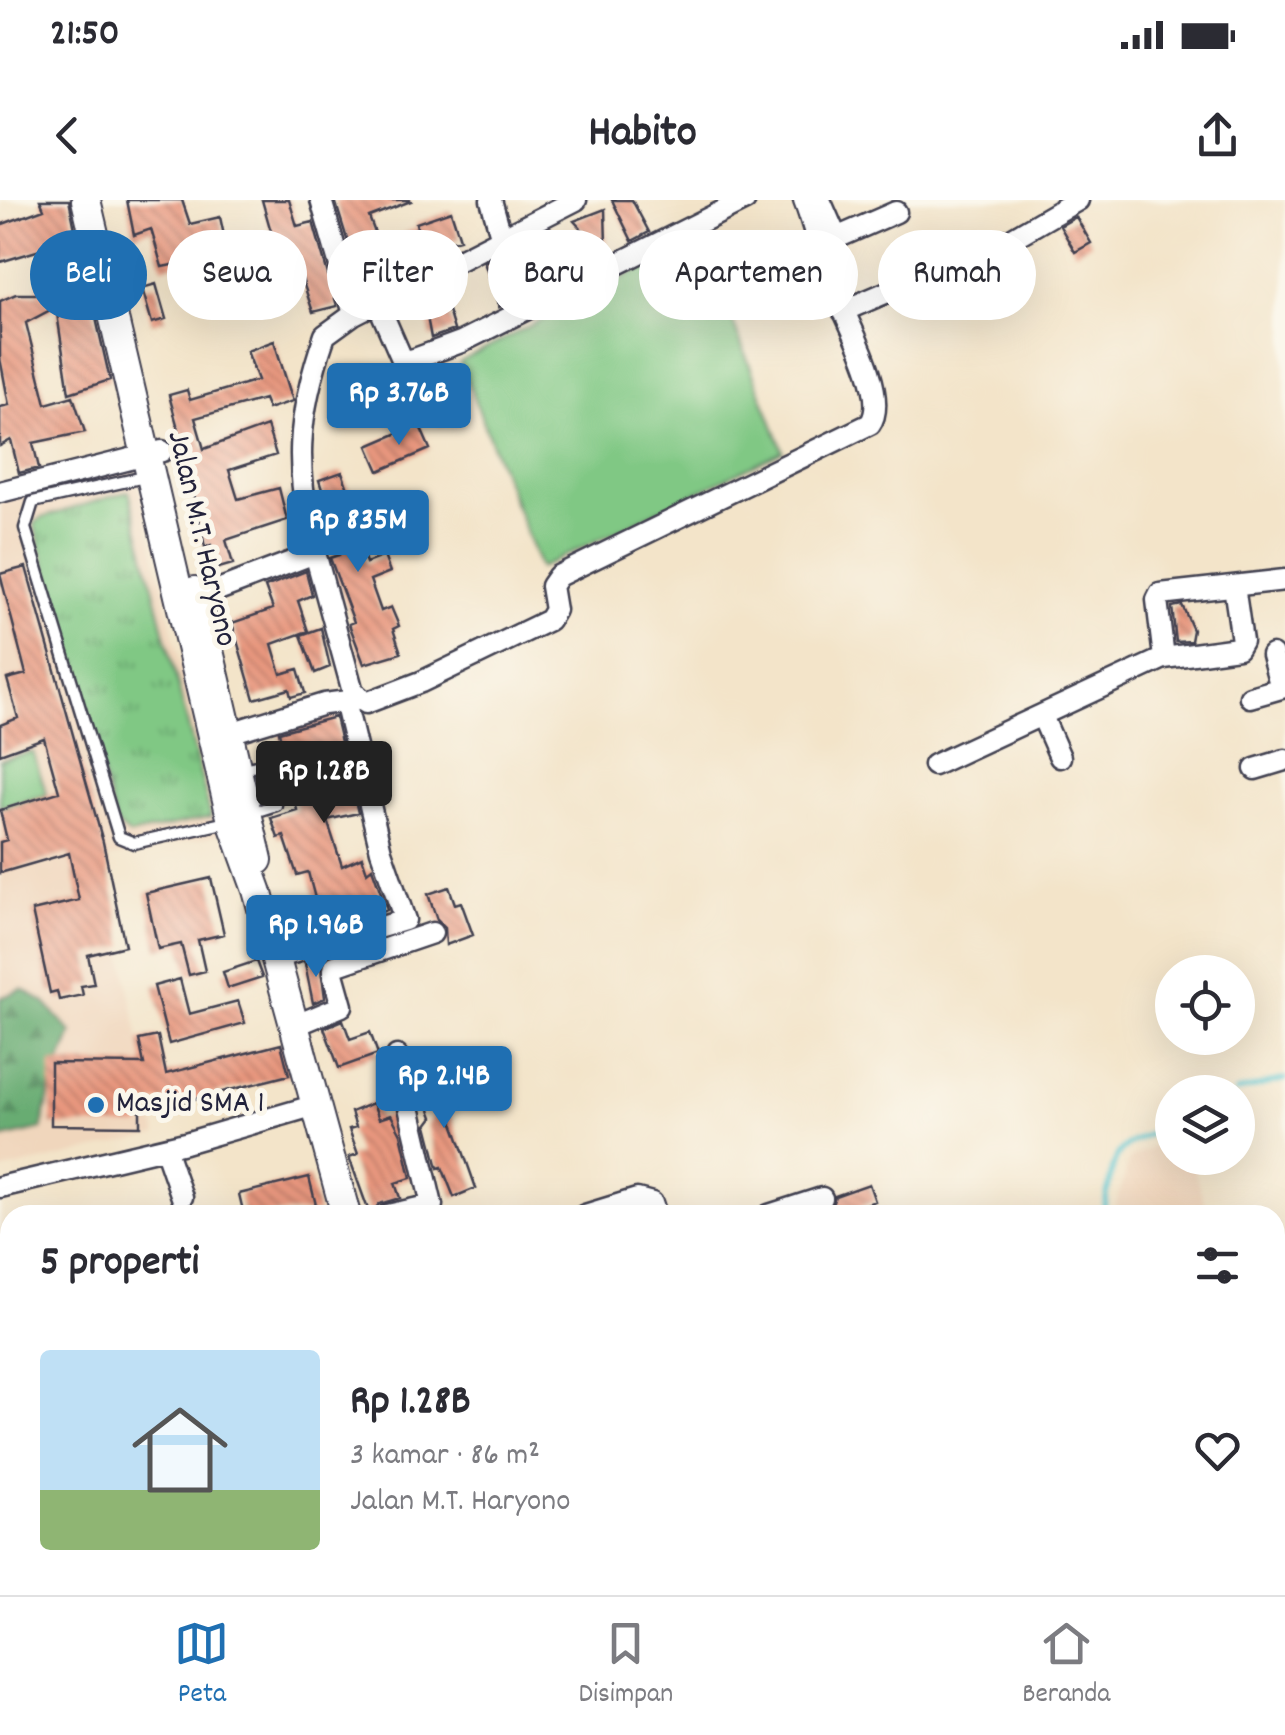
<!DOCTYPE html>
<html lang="id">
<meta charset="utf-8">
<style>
:root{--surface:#fff;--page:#f2f2f3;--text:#2b2b33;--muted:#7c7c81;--line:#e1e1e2;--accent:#1f6fb2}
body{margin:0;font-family:Dekko,sans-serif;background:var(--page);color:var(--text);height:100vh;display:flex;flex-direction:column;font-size:38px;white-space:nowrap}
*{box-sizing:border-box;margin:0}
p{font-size:32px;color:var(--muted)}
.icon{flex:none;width:55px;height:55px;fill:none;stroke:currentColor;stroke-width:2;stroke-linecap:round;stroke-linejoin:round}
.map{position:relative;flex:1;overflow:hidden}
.details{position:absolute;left:0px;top:1005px;width:1285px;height:390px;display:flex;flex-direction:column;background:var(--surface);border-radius:30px 30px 0 0;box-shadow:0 10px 40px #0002}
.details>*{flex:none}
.hud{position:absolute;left:30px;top:30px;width:1225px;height:90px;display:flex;gap:20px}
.tools{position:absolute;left:1155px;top:755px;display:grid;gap:20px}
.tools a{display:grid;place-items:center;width:100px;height:100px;border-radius:50%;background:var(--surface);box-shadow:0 10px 40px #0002;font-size:50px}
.price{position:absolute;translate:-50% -85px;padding:0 22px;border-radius:10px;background:var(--accent);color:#fff;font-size:32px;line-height:65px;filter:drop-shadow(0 2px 5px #0008)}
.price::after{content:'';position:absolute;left:50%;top:60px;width:30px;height:22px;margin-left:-15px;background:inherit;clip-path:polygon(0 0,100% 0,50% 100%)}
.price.on{background:#222;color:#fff}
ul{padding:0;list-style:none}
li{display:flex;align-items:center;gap:30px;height:250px;padding:0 40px}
li span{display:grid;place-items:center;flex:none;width:280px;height:200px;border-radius:10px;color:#555}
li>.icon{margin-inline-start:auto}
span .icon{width:120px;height:120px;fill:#fffc;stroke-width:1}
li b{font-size:42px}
h2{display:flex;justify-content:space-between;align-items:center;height:120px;padding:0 40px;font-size:42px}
.tag{padding:0 35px;border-radius:45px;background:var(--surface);box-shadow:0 10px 40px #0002;font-size:35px;line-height:90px}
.tag.on{background:var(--accent);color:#fff}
.status{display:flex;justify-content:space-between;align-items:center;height:70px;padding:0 50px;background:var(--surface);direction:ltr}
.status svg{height:28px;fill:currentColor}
header{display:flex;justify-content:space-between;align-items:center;height:130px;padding:0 40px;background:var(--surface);font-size:45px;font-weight:800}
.tabs{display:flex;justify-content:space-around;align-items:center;height:140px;border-top:2px solid var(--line);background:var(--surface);font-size:28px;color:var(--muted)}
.tabs a{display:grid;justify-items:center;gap:5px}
.tabs .on{color:var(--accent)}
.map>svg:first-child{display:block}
.built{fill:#f0d6bc}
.grass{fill:url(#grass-tufts);stroke:#517560;stroke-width:2.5}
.forest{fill:url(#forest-firs);stroke:#456756;stroke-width:2.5}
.garden{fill:#80c884;stroke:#517560;stroke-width:2.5}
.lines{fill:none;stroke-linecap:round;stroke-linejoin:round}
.stream{stroke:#5ac7d1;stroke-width:5}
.building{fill:url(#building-back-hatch)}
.lane-casing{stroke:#413f50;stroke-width:15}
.street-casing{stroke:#413f50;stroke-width:25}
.secondary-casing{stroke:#413f50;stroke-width:32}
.lane{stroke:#fff;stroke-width:10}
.street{stroke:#fff;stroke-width:20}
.secondary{stroke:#fff;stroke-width:28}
.poi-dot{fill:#1f6fb2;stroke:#fbf7ec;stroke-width:4}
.labels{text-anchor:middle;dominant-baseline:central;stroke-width:10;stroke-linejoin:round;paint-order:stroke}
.street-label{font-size:32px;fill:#22223b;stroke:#fbf7ec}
.poi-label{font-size:32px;fill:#22223b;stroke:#fbf7ec;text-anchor:start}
</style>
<div class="status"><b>21:50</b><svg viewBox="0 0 49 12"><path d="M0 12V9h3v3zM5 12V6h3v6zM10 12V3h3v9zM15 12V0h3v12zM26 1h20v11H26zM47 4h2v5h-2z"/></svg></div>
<header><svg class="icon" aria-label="back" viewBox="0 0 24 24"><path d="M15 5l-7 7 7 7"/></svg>Habito<svg class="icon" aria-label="share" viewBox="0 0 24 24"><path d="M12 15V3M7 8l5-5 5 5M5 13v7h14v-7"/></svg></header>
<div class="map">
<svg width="1285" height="1395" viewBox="0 0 1285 1395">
<defs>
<pattern id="grass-tufts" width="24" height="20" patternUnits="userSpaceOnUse" patternTransform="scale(2.5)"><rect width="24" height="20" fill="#80c884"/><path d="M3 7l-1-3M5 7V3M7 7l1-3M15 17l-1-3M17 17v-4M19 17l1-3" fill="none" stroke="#68a26d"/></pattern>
<pattern id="forest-firs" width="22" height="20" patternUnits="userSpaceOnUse" patternTransform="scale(2.5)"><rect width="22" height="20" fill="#68ac72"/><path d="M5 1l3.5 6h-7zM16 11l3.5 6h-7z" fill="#558c5f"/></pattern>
<pattern id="building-back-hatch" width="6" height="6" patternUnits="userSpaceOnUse" patternTransform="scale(2.5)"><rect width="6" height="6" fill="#e8977e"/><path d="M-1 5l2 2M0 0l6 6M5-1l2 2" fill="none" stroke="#bc7b68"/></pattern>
</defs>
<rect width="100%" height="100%" fill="#fbf7ec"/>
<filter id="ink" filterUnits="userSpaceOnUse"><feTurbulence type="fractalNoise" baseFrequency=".01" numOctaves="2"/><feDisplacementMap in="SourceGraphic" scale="20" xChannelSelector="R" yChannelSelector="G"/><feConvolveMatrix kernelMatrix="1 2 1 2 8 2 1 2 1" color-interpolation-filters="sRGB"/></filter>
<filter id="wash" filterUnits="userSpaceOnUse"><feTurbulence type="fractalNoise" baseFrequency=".0048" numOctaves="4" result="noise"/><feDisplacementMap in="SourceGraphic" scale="40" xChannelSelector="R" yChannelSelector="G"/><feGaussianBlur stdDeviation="2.25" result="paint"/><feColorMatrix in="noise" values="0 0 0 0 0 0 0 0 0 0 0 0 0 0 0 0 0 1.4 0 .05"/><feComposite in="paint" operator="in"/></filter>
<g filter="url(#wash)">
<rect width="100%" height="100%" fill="#f3e4c9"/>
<path class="built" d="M 133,261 L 220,634 L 105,659 L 157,935 L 0,971 L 0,298 Z
M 1172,938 L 1172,958 L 1191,958 L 1208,1015 L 1113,1015 L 1130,958 Z
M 793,1385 L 1261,1385 L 1260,1395 L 790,1395 Z"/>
<path class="grass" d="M 129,291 L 211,617 L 130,635 L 116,624 L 34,324 L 41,318 Z"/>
<path class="forest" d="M 23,789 L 45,803 L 72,833 L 51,886 L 42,929 L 0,939 L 0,798 Z"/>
<path class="garden" d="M 700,38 L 783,251 L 540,368 L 460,162 Z
M 33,552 L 47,595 L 0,607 L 0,560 Z"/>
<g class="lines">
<path class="stream" d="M 1236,892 L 1285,879
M 1102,1015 C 1119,948 1105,951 1172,925
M 618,1395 L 622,1385"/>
</g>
<g id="blocks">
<path class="building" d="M 40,0 L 69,0 L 77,39 L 0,62 L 0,25 L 44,9 Z
M 127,0 L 182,0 L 190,24 L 220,17 L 228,54 L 162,67 L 151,29 L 134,35 Z
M 262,0 L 289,0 L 297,26 L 313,22 L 337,106 L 313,112 L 293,52 L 278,56 Z
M 335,0 L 410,0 L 411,1 L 369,17 L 380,46 L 359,55 L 356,47 L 350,49 Z
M 612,0 L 632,0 L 649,32 L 632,41 Z
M 605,9 L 606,46 L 589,54 L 587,35 L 574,21 Z
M 451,11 L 460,39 L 404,54 L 409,67 L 393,73 L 381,42 L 417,28 L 416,23 Z
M 1076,17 L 1091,43 L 1075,52 L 1060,26 Z
M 503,54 L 519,98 L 499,107 L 484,62 Z
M 63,70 L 79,109 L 93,105 L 110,180 L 69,193 L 56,107 L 26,123 L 46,204 L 73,196 L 85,232 L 33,243 L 39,268 L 19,273 L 11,240 L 0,246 L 0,207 L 9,205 L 0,158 L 0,101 L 16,94 L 38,94 L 37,82 Z
M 156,84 L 166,119 L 152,123 L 142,88 Z
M 443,94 L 454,130 L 431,138 L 424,101 Z
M 274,141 L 293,201 L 268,209 L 264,199 L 195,218 L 204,249 L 267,226 L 276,255 L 229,270 L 238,299 L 279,288 L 287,320 L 226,340 L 233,364 L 219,368 L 211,345 L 205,347 L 192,289 L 187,290 L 177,257 L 185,254 L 169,195 L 187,190 L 190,200 L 258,180 L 247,151 Z
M 440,164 L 461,219 L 440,226 L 419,172 Z
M 419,224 L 430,249 L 379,271 L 368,246 Z
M 342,272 L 354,306 L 361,303 L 367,320 L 353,325 L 366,363 L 384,356 L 390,372 L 370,380 L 381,411 L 391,407 L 399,426 L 393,429 L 401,453 L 364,464 L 349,424 L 354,422 L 330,358 L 339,355 L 325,317 L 330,315 L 319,280 Z
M 26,367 L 103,642 L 125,746 L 88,755 L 94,784 L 81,786 L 83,795 L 59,800 L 57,791 L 50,793 L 32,711 L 79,700 L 69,653 L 0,673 L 0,642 L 7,640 L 0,610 L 59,592 L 44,538 L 0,554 L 0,525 L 18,518 L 7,479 L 26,474 L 0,374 Z
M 306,371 L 312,395 L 298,401 L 308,431 L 272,444 L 281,474 L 298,469 L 305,493 L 291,497 L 289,489 L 254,499 L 232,423 L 273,409 L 265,387 Z
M 1182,405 L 1193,430 L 1191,441 L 1176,442 L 1172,407 Z
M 321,428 L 330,467 L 315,473 L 301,435 Z
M 335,517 L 358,613 L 327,620 L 342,666 L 362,657 L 367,672 L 372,668 L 387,710 L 327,729 L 322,717 L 308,725 L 301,712 L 317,706 L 308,672 L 297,675 L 284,636 L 278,638 L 271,618 L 297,610 L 279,532 Z
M 211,678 L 224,734 L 198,740 L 205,771 L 189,775 L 181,744 L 158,749 L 146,693 Z
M 449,687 L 455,704 L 461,702 L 473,735 L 446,745 L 445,728 L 437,720 L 428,694 Z
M 320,759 L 325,798 L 313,803 L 305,764 Z
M 256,761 L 262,777 L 228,788 L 223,772 Z
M 180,779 L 189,814 L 238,801 L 245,823 L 169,844 L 154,786 Z
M 343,820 L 350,839 L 370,832 L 378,854 L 339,868 L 324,828 Z
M 158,836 L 166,874 L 281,844 L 289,875 L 179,903 L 178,898 L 140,906 L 140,926 L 51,925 L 51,863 L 144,864 L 139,840 Z
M 429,855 L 476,988 L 454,997 L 442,967 L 438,968 L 427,925 L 433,917 L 412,862 Z
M 373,903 L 379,919 L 391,915 L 401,934 L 411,978 L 395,983 L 400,998 L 379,1004 L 370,1015 L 349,957 L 358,954 L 349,929 L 356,927 L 351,912 Z
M 309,977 L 318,1013 L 244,1015 L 239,994 Z
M 869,984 L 875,1001 L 838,1015 L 814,1015 L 831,1008 L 835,996 Z"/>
</g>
</g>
<g filter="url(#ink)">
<use href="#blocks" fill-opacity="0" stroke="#413f50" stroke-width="2.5"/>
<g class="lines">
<defs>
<path id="lane" d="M 149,276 L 33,302 L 25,328 L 119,637 L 134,643 L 232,621
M 239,570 L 260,565 L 270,570 L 276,605 L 251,613
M 1151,1385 L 1154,1395
M 845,1395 L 882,1385"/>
<path id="street" d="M 321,0 L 354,114
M 491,0 L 502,39
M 820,0 L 834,32 L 841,36 L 896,12
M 378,104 L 402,159 L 412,160 L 461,142 L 745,0
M 843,111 L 1011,39 L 1078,0
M 0,292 L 162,251
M 315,353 C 294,269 296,218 325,135 L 354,114 L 576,0
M 197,398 L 315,353 L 353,492 L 366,503 L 421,482 L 549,420 L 555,410 L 551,386 L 558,376 L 870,224 C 892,194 839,107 828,76 C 819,51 814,25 804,0
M 1272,455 L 1281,488
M 1164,458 L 1238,448 L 1242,441 L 1234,386
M 1250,497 L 1285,487
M 1042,516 L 1060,557
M 230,533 L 324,504 L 356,500
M 934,565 L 1164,458 L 1157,400 L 1160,394 L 1285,380
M 1255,569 L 1285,560
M 276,758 L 405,720 L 381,651 L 345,501
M 294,826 L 342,806 L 333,774 L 335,766 L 432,733
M 165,948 L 182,997
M 0,987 L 185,943 L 316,905
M 388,1015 L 432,1005 L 397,856
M 585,1015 L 637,999 L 652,1003 L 656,1015
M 769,1015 L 822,998"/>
<path id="secondary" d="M 86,0 L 232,621 L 257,690 L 346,1015
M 195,391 L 258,660
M 436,1385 L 438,1395"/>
</defs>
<use href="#lane" class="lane-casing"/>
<use href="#street" class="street-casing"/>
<use href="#secondary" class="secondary-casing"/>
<use href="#lane" class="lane"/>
<use href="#street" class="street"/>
<use href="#secondary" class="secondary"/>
</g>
</g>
<circle class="poi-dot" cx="96" cy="905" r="10"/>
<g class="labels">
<g class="street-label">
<text transform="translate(200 339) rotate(77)">Jalan M.T. Haryono</text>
</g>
<g class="poi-label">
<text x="116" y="905">Masjid SMA 1</text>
</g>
</g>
</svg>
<div class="tools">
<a><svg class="icon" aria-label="locate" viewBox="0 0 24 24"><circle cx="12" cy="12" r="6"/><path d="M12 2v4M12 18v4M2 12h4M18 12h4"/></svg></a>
<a><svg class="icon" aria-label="layers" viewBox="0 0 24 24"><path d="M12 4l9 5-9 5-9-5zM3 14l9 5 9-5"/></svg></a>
</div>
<b class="price" style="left:399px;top:248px">Rp 3.76B</b>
<b class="price" style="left:358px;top:375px">Rp 835M</b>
<b class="price on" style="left:324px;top:626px">Rp 1.28B</b>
<b class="price" style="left:316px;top:780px">Rp 1.96B</b>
<b class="price" style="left:444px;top:931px">Rp 2.14B</b>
<div class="hud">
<a class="tag on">Beli</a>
<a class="tag">Sewa</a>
<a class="tag">Filter</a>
<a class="tag">Baru</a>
<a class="tag">Apartemen</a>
<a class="tag">Rumah</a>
</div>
<section class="details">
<h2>5 properti<svg class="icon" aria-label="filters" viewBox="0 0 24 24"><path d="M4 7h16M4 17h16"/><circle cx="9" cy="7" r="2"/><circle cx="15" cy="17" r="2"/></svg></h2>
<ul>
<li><span style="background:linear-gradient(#bfe0f5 70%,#8fb573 0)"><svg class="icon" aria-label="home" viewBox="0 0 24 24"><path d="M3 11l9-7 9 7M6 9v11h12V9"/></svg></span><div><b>Rp 1.28B</b><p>3 kamar · 86 m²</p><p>Jalan M.T. Haryono</p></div><svg class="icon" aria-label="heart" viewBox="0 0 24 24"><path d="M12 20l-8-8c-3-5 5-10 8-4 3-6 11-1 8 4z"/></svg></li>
</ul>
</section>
</div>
<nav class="tabs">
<a class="on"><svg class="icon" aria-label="map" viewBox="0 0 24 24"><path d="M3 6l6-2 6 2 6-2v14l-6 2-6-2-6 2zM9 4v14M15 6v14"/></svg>Peta</a>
<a><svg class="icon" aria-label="saved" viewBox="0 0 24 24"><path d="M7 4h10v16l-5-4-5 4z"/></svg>Disimpan</a>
<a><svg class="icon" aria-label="home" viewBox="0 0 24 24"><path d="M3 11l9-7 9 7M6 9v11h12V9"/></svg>Beranda</a>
</nav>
